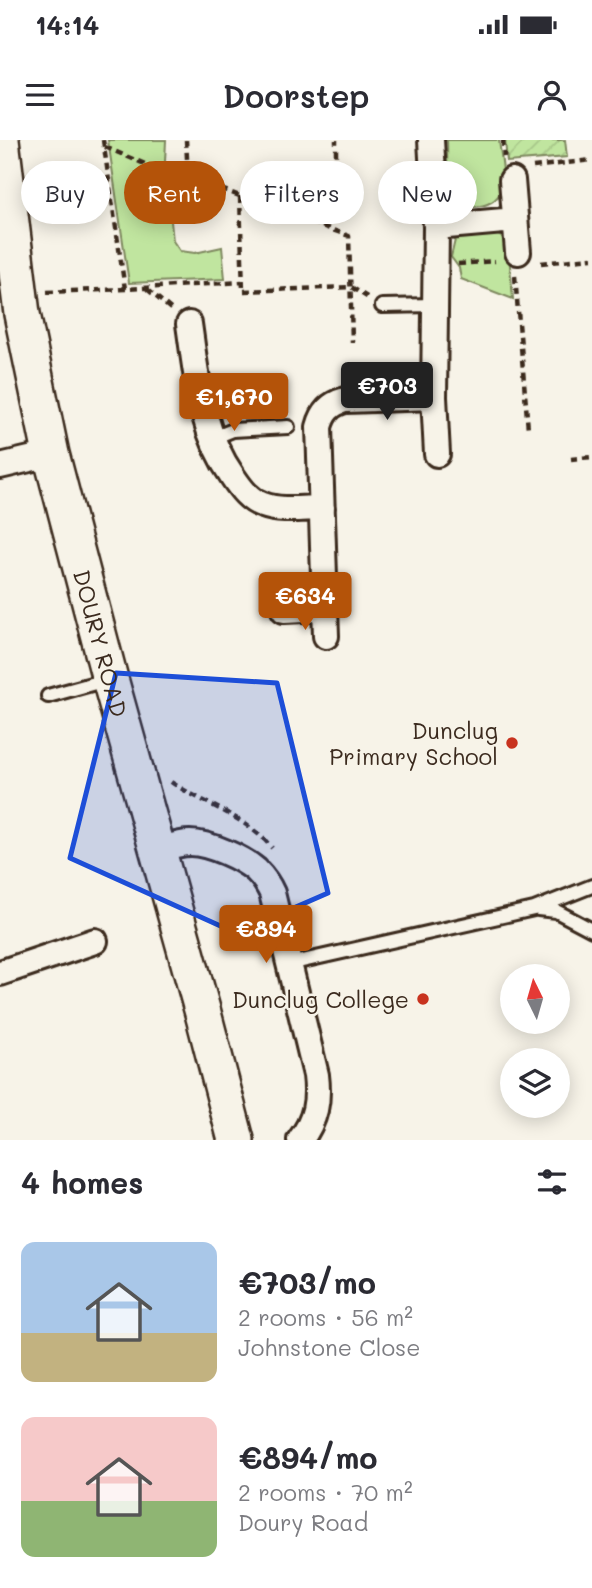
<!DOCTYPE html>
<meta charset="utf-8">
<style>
:root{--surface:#fff;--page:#f7f7f7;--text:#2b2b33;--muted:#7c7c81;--accent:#b45309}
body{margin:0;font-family:Mali,sans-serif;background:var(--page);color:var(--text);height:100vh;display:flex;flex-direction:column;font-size:26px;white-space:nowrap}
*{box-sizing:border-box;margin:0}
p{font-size:23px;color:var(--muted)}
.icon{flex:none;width:38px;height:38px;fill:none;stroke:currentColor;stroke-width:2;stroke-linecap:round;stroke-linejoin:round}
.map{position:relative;height:1000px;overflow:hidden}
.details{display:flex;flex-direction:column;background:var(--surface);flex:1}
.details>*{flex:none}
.banner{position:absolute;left:21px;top:21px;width:551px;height:63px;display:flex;gap:14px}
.needle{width:46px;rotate:355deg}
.controls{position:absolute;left:500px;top:824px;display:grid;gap:14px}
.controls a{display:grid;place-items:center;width:70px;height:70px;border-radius:50%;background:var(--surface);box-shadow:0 4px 18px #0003;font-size:35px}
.price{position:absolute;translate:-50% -60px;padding:0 16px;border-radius:7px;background:var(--accent);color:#fff;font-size:23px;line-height:46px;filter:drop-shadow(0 2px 4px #0008)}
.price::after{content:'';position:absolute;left:50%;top:42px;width:21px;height:16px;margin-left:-10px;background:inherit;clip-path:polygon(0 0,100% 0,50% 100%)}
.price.current{background:#222;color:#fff}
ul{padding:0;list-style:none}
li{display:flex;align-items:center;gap:21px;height:175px;padding:0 21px}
li span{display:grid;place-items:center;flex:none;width:196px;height:140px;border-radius:14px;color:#555}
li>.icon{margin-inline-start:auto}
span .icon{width:84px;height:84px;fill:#fffc;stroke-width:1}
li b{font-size:30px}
h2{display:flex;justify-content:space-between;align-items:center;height:84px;padding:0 21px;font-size:30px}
.tag{padding:0 24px;border-radius:32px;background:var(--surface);box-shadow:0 4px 18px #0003;font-size:24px;line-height:63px}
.tag.current{background:var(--accent);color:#fff}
.status{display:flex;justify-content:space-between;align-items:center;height:49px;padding:0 35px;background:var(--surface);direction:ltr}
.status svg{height:19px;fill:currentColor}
header{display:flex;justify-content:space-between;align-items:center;height:91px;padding:0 21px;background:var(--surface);font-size:32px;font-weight:600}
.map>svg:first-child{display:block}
.grass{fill:#c0e59f;stroke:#7e885e;stroke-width:2}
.garden{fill:url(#garden-furrows);stroke:#7e885e;stroke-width:2}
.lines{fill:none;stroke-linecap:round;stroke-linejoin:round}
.lane-casing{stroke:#3b2a1e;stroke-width:18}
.street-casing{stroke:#3b2a1e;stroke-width:30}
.secondary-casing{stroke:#3b2a1e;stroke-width:40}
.path{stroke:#3b2a1e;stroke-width:4.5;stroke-dasharray:7 5;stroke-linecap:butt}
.lane{stroke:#f7f3e8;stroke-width:12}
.street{stroke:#f7f3e8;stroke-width:24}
.secondary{stroke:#f7f3e8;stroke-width:35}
.marked{fill:#1d4ed8;fill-opacity:0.2;stroke:#1d4ed8;stroke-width:5;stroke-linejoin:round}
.poi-dot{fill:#c8321e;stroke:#f7f3e8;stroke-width:2.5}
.labels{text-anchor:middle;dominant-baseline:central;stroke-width:5;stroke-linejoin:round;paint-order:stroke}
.street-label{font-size:23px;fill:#3b2a1e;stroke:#f7f3e8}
.poi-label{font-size:23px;fill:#3b2a1e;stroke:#f7f3e8;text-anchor:end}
</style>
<div class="status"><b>14:14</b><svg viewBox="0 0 49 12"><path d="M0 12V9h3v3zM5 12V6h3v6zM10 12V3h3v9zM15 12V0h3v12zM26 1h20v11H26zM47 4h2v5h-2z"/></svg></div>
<header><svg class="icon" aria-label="menu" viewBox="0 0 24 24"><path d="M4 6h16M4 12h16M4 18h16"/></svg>Doorstep<svg class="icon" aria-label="person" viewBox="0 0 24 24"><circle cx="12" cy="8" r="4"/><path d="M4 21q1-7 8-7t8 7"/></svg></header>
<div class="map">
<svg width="592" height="1000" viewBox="0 0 592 1000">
<defs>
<pattern id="garden-furrows" width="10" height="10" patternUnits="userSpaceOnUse" patternTransform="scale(1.75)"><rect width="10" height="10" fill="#c0e59f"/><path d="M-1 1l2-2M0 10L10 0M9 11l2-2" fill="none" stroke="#a6c588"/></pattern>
</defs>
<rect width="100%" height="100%" fill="#f7f3e8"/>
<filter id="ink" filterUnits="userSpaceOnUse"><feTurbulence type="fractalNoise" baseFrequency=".0143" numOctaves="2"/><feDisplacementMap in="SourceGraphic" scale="14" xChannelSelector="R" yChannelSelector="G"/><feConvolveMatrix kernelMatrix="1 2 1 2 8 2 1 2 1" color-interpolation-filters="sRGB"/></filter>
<g filter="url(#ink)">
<path class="grass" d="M 108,0 L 166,0 L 165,22 L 173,101 L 180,111 L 195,113 L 222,107 L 225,139 L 129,143 Z
M 447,0 L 499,0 C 502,29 515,65 472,67 C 465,67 458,66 453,59 C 445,47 448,15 447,0 Z
M 491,92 L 502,97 L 508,104 L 513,159 L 461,139 L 459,128 L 451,117 L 455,100 L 466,94 Z"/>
<path class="garden" d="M 505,0 L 565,0 L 567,17 L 507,22 Z"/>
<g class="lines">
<defs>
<path id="lane" d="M 382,166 L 435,165
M 211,299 L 233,290 L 288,287
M 48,556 L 106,540
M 538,769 L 556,771 L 592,790
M 289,824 L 534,769 L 592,746"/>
<path id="street" d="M 431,0 L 436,87 L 515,80
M 512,40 L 518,112
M 189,184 C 197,238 200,290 233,337 C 241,349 249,360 263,365 C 281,372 304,368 322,368
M 434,257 L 437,314
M 0,326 L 51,314
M 284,470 L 324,468
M 326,496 L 319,287 C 323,272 330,264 345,260 L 434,257 L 436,87
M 157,710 C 168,707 179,703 190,703 C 209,703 242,718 256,730 C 263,737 268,744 272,753 L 316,935 C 319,960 316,980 300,1000
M 0,833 L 95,801"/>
<g id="secondary">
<path id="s1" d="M 1,0 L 22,174 L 51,314 L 110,539 L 203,873 L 236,1000"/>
</g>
</defs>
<use href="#lane" class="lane-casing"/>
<use href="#street" class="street-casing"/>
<use href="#secondary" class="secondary-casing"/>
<path class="path" d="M 103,0 L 125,149
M 186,0 L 188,37 L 349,96 L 352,202
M 503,0 L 504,17
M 105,7 L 175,37 L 188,37
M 533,27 L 592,20
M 240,56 L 243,151 L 351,147 L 367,157
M 304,80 L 336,17 L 336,0
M 541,123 L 592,118
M 458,124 L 495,121
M 515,136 L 528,289
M 147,149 L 172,170
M 47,152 L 125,149 L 242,142
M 571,319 L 592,317
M 171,642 C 204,664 247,677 272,708"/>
<use href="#lane" class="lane"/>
<use href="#street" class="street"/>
<use href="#secondary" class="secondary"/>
</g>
</g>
<path class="marked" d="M 116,533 L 277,543 L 328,753 L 236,793 L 70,718 Z"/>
<g class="poi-dot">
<circle cx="512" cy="603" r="7"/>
<circle cx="423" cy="859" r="7"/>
</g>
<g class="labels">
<g class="street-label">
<text stroke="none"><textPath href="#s1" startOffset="514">DOURY ROAD</textPath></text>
</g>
<g class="poi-label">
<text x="498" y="590">Dunclug<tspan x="498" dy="26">Primary School</tspan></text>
<text x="409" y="859">Dunclug College</text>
</g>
</g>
</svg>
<div class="controls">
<a><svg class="needle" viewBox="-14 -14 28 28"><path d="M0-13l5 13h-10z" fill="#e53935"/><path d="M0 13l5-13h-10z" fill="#7c7c81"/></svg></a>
<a><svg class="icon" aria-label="layers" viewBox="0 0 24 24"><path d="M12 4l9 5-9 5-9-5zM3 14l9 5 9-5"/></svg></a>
</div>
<b class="price current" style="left:387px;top:282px">€703</b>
<b class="price" style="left:234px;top:293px">€1,670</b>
<b class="price" style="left:305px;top:492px">€634</b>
<b class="price" style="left:266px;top:825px">€894</b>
<div class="banner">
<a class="tag">Buy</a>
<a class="tag current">Rent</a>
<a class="tag">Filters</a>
<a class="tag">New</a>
</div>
</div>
<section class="details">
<h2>4 homes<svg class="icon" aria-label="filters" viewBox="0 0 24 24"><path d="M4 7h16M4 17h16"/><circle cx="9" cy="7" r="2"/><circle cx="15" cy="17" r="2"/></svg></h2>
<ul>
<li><span style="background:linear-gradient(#a9c7e8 65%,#c2b280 0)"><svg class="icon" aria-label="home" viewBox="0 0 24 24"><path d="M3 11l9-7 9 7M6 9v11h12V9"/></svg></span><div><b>€703/mo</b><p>2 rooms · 56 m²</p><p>Johnstone Close</p></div></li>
<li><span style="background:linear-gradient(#f6c9c9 60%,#8fb573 0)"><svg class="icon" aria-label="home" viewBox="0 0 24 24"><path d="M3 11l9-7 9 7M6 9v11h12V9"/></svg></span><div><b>€894/mo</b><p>2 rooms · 70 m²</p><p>Doury Road</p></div></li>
</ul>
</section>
